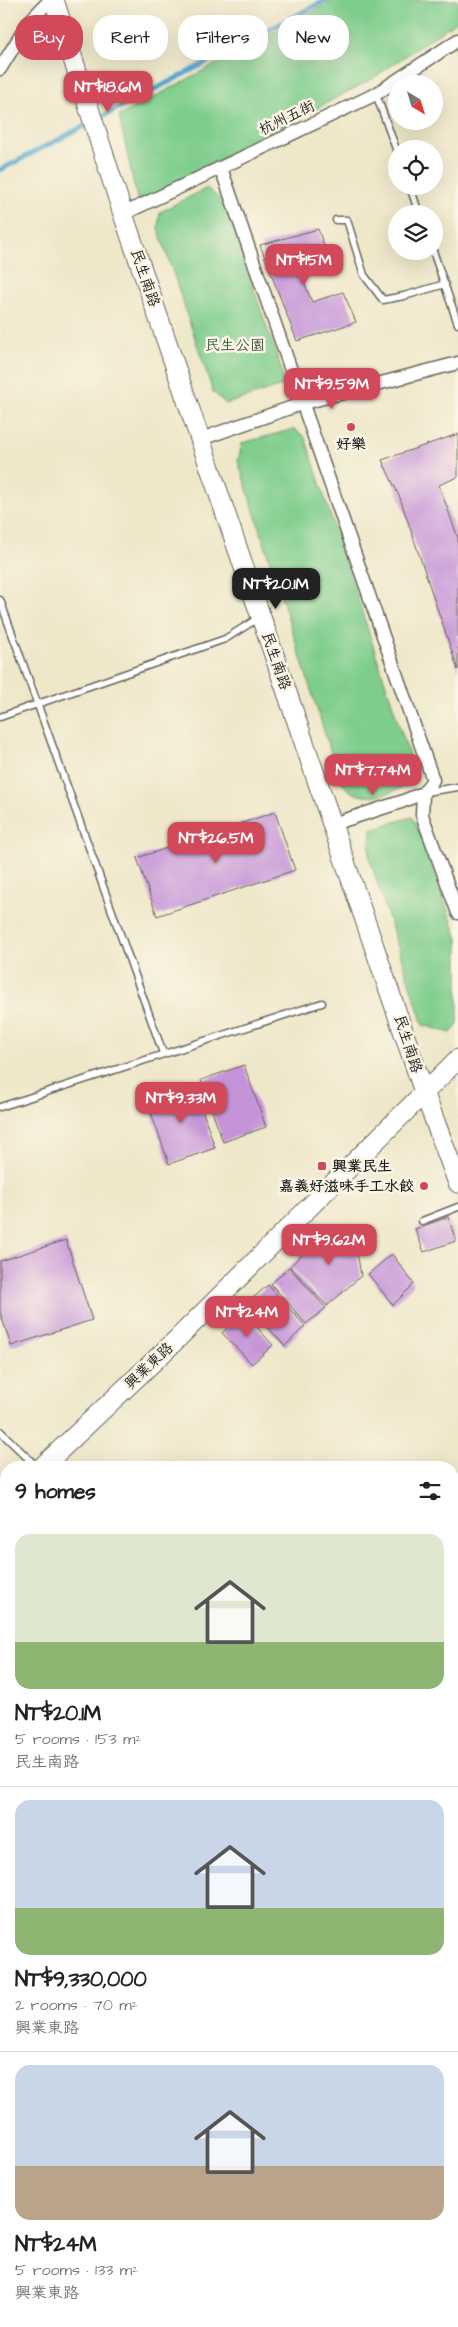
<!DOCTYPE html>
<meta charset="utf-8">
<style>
:root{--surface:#fff;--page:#f2f2f2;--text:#222;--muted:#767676;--line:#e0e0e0;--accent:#d1495b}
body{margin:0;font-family:"Architects Daughter","LXGW WenKai TC",sans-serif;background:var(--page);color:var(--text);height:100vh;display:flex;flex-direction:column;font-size:19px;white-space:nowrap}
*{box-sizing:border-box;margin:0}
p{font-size:16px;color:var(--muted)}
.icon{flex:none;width:28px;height:28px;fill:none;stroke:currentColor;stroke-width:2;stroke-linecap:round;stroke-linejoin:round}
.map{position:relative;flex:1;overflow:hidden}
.side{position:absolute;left:0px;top:1461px;width:459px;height:866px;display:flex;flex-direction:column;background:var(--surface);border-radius:20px 20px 0 0;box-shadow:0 5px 20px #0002}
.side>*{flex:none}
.banner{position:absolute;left:15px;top:15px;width:429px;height:45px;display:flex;gap:10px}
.needle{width:32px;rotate:142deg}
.tools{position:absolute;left:388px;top:75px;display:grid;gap:10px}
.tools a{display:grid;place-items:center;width:55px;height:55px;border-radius:50%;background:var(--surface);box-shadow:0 5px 20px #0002;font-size:25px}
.price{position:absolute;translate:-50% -42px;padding:0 11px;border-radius:10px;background:var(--accent);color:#fff;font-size:16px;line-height:32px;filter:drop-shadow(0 1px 2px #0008)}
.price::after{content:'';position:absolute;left:50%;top:30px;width:15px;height:11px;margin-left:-8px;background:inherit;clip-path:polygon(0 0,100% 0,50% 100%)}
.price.current{background:#222;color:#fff}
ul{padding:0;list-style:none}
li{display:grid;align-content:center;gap:10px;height:265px;padding:0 15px}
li+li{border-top:1px solid var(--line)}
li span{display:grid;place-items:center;height:155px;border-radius:15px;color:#555}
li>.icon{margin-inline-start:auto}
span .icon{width:90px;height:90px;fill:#fffc;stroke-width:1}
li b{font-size:21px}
h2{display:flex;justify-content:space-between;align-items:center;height:60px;padding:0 15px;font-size:21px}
.chip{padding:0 18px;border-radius:20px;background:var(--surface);box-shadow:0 5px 20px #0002;font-size:18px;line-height:45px}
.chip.current{background:var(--accent);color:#fff}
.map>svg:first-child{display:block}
.green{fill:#7ecd8c;stroke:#4d7454}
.forest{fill:#66b078;stroke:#41664a}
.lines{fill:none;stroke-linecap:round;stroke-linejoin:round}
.stream{stroke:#51a5cd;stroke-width:5}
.building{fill:#c594d8}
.lane-casing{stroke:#666359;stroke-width:9}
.street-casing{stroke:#666359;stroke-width:15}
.secondary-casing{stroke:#666359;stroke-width:21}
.lane{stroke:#fff;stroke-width:6}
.street{stroke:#fff;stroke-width:12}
.secondary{stroke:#fff;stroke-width:19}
.poi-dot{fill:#d1495b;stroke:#fcf5e5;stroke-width:2}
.labels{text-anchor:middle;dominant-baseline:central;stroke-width:5;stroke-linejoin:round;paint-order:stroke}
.street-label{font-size:15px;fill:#1c1c1c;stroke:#fcf5e5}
.park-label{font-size:15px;fill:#3e5a43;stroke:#fcf5e5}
.poi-label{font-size:15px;font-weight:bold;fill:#1c1c1c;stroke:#fcf5e5}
</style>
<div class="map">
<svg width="458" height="2327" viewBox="0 0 458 2327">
<rect width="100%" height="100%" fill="#fcf5e5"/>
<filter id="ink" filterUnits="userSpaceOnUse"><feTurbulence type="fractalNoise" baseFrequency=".02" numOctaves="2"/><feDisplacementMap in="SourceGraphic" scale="10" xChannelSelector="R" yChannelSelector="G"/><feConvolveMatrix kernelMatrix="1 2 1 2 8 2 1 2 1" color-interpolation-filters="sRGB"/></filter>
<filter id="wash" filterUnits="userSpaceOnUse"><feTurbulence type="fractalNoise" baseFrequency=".0096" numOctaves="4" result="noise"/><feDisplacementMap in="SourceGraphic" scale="20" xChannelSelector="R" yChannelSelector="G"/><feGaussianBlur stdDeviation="1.12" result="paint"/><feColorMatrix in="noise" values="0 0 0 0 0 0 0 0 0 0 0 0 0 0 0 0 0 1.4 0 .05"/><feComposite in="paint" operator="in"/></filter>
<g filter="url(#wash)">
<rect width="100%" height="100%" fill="#eee7c9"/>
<path class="green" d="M 334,0 L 458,0 L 458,20 L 372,79 L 138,203 L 119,116 Z
M 207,188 L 224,203 L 282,371 L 282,386 L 226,404 L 213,392 L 158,228 L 160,212 Z
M 294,429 L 305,437 L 417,780 C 399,790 368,805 349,790 C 345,788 342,782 339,778 L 238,461 L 242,443 Z
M 412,817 L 423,841 L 458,939 L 458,1025 L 451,1033 L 423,1025 L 369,857 L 371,829 Z"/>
<path class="forest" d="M 6,1543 L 6,1723 L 0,1716 L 0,1549 Z
M 0,1772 L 6,1778 L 6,1829 L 0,1835 Z"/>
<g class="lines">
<path class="stream" d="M 0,170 L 326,0"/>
</g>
<g id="blocks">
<path class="building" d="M 318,229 L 329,260 L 299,270 L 312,302 L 343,292 L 356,322 L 297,341 L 260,245 Z
M 458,434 L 458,477 L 439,485 L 458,538 L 458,670 L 400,498 L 382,460 Z
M 275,812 L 295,870 L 157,916 L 137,858 Z
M 244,1065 L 266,1127 L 223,1142 L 201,1080 Z
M 194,1085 L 215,1148 L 169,1164 L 147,1101 Z
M 448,1217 L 456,1241 L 424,1252 L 415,1229 Z
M 332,1226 L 357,1251 L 361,1276 L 327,1306 L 290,1266 Z
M 66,1240 L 92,1320 L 11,1346 L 0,1312 L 0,1261 Z
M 392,1254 L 414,1284 L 393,1305 L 368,1274 Z
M 289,1267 L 326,1308 L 306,1324 L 271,1284 Z
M 268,1285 L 305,1326 L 285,1346 L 246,1304 Z
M 243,1312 L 273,1345 L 252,1364 L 222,1333 Z"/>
</g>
</g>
<g filter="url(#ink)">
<use href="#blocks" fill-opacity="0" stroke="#666359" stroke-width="1"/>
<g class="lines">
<defs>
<path id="lane" d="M 376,94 L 396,149
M 410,186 L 419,214
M 336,220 L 347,220 L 364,275 L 383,300 L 404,296 L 445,284
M 433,251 L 458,324
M 0,600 L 163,1053
M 0,717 L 225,639 L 260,617
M 425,792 L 458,787
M 0,1107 L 322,1003
M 422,1221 L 458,1207
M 0,1431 L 38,1468
M 452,1532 L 458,1529
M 0,1910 L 6,1904
M 0,1996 L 6,1990
M 0,2247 L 6,2254
M 67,2321 L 72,2327
M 271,2321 L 276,2327
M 113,2327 L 119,2321"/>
<path id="street" d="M 0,69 L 29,22 L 50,0
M 221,168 L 433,780 L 423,793 L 401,802 L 333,824
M 123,214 L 376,94 L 458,40
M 201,439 L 304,403 L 458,363
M 423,793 L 422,815 L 458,913
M 0,1744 L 6,1750
M 452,1765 L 458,1760
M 0,2067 L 6,2061
M 452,2167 L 458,2161
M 452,2209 L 458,2215
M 0,2245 L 6,2239
M 292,2327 L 298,2321"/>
<path id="secondary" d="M 54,0 L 123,214 L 261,617 L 424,1092 L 458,1183
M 41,1468 L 172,1344 L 458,1059
M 0,1506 L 6,1500"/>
</defs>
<use href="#lane" class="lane-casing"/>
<use href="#street" class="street-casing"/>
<use href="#secondary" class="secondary-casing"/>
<use href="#lane" class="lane"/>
<use href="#street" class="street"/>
<use href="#secondary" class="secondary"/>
</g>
</g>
<g class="poi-dot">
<circle cx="351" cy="427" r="5"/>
<rect x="317" y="1161" width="10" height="10" rx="2.5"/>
<circle cx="424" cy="1186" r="5"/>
</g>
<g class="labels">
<g class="street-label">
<text transform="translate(287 118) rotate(-26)">杭州五街</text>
<text transform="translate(145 278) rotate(71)">民生南路</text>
<text transform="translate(276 661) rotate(71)">民生南路</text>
<text transform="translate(408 1044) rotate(72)">民生南路</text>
<text transform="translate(149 1366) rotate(-43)">興業東路</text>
</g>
<g class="park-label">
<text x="235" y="345">民生公園</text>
</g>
<g class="poi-label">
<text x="351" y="444">好樂</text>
<text x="332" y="1166" text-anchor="start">興業民生</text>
<text x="414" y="1186" text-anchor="end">嘉義好滋味手工水餃</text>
</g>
</g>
</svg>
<div class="tools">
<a><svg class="needle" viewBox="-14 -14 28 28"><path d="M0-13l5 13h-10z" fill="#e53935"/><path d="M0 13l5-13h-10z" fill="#767676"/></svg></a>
<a><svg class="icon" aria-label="locate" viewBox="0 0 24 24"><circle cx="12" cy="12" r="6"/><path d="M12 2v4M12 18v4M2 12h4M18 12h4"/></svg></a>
<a><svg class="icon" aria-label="layers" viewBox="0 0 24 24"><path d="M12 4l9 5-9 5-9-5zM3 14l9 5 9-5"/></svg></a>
</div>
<b class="price" style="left:108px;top:113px">NT$18.6M</b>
<b class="price" style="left:304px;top:286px">NT$15M</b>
<b class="price" style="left:332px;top:410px">NT$9.59M</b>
<b class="price current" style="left:276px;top:610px">NT$20.1M</b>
<b class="price" style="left:373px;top:796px">NT$7.74M</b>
<b class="price" style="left:216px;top:864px">NT$26.5M</b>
<b class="price" style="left:181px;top:1124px">NT$9.33M</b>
<b class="price" style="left:329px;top:1266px">NT$9.62M</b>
<b class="price" style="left:247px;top:1338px">NT$24M</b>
<div class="banner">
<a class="chip current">Buy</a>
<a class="chip">Rent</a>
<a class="chip">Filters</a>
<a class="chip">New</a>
</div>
<section class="side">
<h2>9 homes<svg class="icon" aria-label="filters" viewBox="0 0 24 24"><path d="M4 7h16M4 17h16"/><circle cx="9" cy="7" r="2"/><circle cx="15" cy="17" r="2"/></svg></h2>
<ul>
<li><span style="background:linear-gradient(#dfe7d0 70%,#8fb573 0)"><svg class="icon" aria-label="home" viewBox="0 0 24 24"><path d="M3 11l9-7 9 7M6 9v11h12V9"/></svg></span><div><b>NT$20.1M</b><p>5 rooms · 153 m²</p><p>民生南路</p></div></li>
<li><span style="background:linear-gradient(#c9d6e8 70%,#8fb573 0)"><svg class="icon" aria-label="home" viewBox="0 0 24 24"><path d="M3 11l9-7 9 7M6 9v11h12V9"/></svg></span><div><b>NT$9,330,000</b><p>2 rooms · 70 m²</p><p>興業東路</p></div></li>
<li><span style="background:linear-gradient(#c9d6e8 65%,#b9a48a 0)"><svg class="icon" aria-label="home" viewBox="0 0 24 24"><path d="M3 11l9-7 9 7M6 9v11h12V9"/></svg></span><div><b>NT$24M</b><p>5 rooms · 133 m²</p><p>興業東路</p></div></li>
</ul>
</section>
</div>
